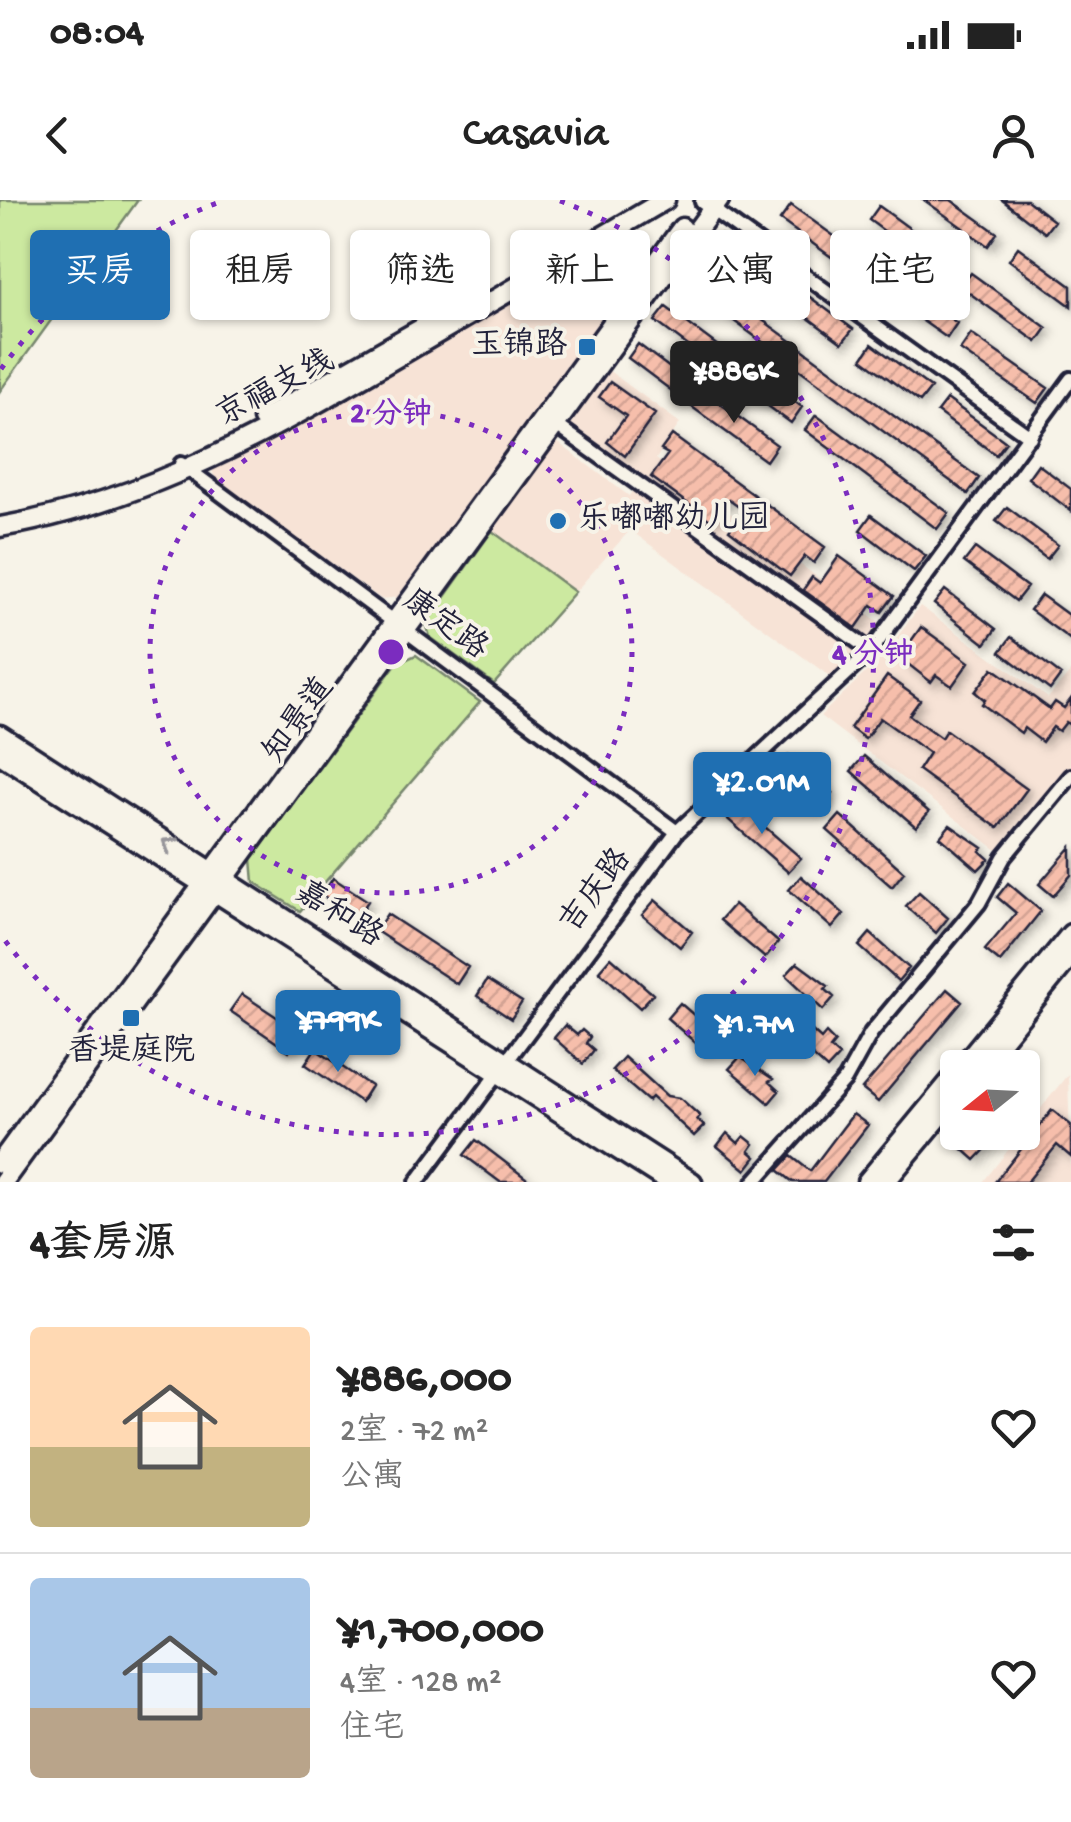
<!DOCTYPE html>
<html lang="zh">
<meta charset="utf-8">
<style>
:root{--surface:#fff;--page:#f2f2f2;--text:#222;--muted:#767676;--line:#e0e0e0;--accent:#1f6fb2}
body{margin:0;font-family:"Gochi Hand","LXGW WenKai TC",sans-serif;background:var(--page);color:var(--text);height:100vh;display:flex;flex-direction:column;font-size:38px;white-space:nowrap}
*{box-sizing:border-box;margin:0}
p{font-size:32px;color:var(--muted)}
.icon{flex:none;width:55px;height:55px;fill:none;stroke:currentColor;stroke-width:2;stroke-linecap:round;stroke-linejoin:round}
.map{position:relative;height:982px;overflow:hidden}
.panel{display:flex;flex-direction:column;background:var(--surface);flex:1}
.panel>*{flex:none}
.banner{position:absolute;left:30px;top:30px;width:1012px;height:90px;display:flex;gap:20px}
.needle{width:65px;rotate:252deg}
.buttons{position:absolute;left:940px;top:850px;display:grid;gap:20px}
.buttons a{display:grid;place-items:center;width:100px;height:100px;border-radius:10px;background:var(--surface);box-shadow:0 2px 8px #0004;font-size:50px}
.price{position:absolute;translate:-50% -85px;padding:0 22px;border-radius:10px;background:var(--accent);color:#fff;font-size:32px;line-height:65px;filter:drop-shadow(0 2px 5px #0008)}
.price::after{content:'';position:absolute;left:50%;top:60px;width:30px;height:22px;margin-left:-15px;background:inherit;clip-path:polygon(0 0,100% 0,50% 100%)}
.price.current{background:#222;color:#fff}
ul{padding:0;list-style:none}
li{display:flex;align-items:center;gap:30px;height:250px;padding:0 30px}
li+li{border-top:2px solid var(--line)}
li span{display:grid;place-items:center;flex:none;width:280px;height:200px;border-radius:10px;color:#555}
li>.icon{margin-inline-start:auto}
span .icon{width:120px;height:120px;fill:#fffc;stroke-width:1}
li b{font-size:42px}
h2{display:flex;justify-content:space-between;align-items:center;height:120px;padding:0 30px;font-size:42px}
.pill{padding:0 35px;border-radius:10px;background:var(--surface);box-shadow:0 2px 8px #0004;font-size:35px;line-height:90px}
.pill.current{background:var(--accent);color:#fff}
.status{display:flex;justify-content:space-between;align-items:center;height:70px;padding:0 50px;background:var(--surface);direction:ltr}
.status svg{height:28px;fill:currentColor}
header{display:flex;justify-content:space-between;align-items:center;height:130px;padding:0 30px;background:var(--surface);font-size:45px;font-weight:600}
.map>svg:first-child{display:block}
.built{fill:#f7e3d6}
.park{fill:#cce9a0;stroke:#77866e;stroke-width:2.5}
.building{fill:url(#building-hatch);stroke:#22223b;stroke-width:2.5;filter:url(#shadow)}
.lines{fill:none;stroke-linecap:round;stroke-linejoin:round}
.minor-casing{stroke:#22223b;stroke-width:20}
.major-casing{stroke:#22223b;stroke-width:25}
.minor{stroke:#f7f3e8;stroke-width:12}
.major{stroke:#f7f3e8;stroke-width:18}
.oneway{stroke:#97959a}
.ring{fill:none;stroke:#7b2cbf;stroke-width:5;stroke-dasharray:5 10}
.poi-dot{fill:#1f6fb2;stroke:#f7f3e8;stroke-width:4}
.labels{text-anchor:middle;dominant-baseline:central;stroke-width:8;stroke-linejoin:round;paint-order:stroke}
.poi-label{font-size:32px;fill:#22223b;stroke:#f7f3e8;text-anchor:end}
.street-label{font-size:32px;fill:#22223b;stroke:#f7f3e8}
.centre{fill:#7b2cbf;stroke:#f7f3e8;stroke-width:5}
.ring-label{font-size:30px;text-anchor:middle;font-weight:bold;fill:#7b2cbf;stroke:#f7f3e8;stroke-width:8;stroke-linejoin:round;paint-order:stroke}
</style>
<div class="status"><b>08:04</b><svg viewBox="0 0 49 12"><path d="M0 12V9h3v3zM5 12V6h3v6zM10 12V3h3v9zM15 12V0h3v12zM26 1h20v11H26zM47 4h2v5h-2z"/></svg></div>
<header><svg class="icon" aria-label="back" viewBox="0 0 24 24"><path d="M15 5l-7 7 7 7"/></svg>Casavia<svg class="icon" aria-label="person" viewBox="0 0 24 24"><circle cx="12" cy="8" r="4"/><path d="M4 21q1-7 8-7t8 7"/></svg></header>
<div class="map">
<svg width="1071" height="982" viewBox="0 0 1071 982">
<defs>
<pattern id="building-hatch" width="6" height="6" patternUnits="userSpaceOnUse" patternTransform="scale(2.5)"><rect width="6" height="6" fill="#f6beab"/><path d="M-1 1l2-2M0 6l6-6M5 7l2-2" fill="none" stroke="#d3a394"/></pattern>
<filter id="shadow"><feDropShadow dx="4.5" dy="4.5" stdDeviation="5" flood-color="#0004"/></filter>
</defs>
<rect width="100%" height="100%" fill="#f7f3e8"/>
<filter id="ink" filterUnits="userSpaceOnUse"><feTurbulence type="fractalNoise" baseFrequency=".01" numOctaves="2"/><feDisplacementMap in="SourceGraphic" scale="20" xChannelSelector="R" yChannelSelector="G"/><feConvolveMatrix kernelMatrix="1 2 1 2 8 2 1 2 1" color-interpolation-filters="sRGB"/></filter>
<g filter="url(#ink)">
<path class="built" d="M 596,48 L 617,61 L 626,88 L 399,397 L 381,399 L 215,280 L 212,269 L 325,209 Z
M 608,170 L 680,223 L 656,259 L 883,425 L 832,478 L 630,330 L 575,392 L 492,331 L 556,241 L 629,296 L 640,279 L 568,225 Z
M 920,406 L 1048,498 L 1071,471 L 1071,569 L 1002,654 L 820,516 L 884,455 Z
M 1068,874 L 1071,982 L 983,982 Z"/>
<path class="park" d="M 0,0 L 138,0 L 0,191 Z
M 492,331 L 575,392 L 494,484 L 430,437 L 426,423 Z
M 416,455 L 480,502 L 300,711 L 254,682 L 252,659 L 396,464 Z"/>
<path class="building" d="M 924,0 L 951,0 L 997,33 L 988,46 Z
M 1002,0 L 1027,0 L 1054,21 L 1045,33 Z
M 791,5 L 866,59 L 855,74 L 780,20 Z
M 879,6 L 935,47 L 925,61 L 869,20 Z
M 721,35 L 779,78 L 769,91 L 712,48 Z
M 1018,47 L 1071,86 L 1071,106 L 1009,60 Z
M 881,69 L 957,123 L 947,138 L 870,84 Z
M 694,70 L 979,278 L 968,294 L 684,84 Z
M 971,73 L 1047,128 L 1037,142 L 961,87 Z
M 795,86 L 853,129 L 842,143 L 784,100 Z
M 666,107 L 718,146 L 708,161 L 655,121 Z
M 971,134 L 1048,188 L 1037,203 L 960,150 Z
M 638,144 L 690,183 L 680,197 L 628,158 Z
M 872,144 L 931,188 L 920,202 L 862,159 Z
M 749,167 L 802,207 L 791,223 L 737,183 Z
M 610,182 L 655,214 L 625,256 L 607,242 L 626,216 L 599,197 Z
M 703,191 L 777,245 L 766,261 L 692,207 Z
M 947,199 L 1006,242 L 996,255 L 937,212 Z
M 816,215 L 949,313 L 937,329 L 805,230 Z
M 672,235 L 825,347 L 814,363 L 805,356 L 790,376 L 729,330 L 743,310 L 729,300 L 713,322 L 651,277 L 668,254 L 661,250 Z
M 1038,264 L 1071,289 L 1071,311 L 1028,278 Z
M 1007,307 L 1058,345 L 1047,359 L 996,321 Z
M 871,315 L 926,356 L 914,371 L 860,330 Z
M 975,348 L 1027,387 L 1016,401 L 964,362 Z
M 839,356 L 894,396 L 882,412 L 872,405 L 856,428 L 803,390 L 812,377 L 820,383 Z
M 945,390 L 996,429 L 985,444 L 934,404 Z
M 1041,395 L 1071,417 L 1071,440 L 1030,410 Z
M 921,427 L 969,462 L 952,486 L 936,475 L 931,482 L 904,461 L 910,455 L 904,451 Z
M 1011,437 L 1061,475 L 1050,490 L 1000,452 Z
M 993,468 L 1050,509 L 1055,502 L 1064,508 L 1071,499 L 1071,526 L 1066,522 L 1059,531 L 1053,527 L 1042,542 L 1024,528 L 1021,533 L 982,504 L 985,500 L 975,492 Z
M 887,476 L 920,500 L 909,515 L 941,538 L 946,530 L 1027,589 L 998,628 L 918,570 L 929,553 L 880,518 L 865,539 L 850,528 Z
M 789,555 L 833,593 L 820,608 L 776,570 Z
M 864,556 L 929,612 L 916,627 L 851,571 Z
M 735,601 L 801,658 L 788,672 L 723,615 Z
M 840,615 L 904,672 L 892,687 L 827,630 Z
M 950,625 L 983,648 L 980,651 L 989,659 L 978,670 L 940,637 Z
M 1071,647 L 1071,675 L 1053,696 L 1039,684 Z
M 801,676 L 844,714 L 832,728 L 789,690 Z
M 333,678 L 368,701 L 357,718 L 322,695 Z
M 1008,683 L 1041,711 L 1000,762 L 985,750 L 1016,713 L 997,697 Z
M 919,692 L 948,718 L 936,733 L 906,706 Z
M 655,700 L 692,732 L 680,747 L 642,715 Z
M 734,704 L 778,742 L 765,758 L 720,720 Z
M 387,714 L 468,767 L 457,784 L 376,731 Z
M 870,733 L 909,768 L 898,781 L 859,746 Z
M 611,757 L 653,794 L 640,808 L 599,771 Z
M 797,763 L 828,786 L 825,789 L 834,797 L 823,810 L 786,775 Z
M 487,780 L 522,802 L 511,819 L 477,796 Z
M 947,789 L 962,802 L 878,902 L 862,889 Z
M 242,794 L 301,833 L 289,851 L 230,811 Z
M 680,803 L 718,836 L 705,851 L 667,818 Z
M 565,825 L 577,835 L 582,830 L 590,837 L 586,843 L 594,850 L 583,864 L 554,838 Z
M 810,829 L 821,839 L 826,833 L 835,842 L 830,848 L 839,856 L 827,869 L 798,843 Z
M 315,849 L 371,886 L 361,902 L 305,864 Z
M 624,857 L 667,896 L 680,898 L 700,916 L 697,919 L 704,926 L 694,936 L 652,897 L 648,901 L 612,870 Z
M 740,857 L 773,879 L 769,882 L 779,891 L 769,903 L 729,869 Z
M 1052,910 L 1071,925 L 1071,957 L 1057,945 L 1027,982 L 995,982 Z
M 853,914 L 868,925 L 824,982 L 793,982 L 778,970 L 791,956 L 810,971 Z
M 965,932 L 983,932 L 993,941 L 975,960 L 956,943 Z
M 727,933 L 738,943 L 744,936 L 754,944 L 749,951 L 756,957 L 746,970 L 717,946 Z
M 476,940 L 531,982 L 500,982 L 464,955 Z"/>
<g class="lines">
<defs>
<path id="minor" d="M 702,2 L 1030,237
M 552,222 L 871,451
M 181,264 L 677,632
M 417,982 L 677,632 L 871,451 L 1071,179
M 754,982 L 845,880 L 871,833 L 979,703 L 1004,657 L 1071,576"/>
<path id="major" d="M 263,219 L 431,123
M 0,327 C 150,301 279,226 409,150 C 495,100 580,50 665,0
M 0,535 L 692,982
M 0,554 L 669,982
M 961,868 L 1071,734
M 979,868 L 1071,755
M 0,963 L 682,28
M 3,982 L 719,0
M 867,982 L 958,872
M 885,982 L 958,894"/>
</defs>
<use href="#minor" class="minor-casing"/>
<use href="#major" class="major-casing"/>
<use href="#minor" class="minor"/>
<use href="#major" class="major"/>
</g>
<defs><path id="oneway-chevron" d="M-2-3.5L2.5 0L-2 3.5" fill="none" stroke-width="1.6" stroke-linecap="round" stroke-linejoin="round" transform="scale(2.5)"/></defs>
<use class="oneway" href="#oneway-chevron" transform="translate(169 644) rotate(-147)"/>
</g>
<g class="ring">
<circle cx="391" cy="452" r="241"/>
<path d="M1 169A482 482 0 0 1 222 1M560 1A482 482 0 1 1 1 735"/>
</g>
<g class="poi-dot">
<rect x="577" y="137" width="20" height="20" rx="5"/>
<circle cx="558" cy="321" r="10"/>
<rect x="121" y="808" width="20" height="20" rx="5"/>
</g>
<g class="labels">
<g class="poi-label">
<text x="567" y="147">玉锦路</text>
<text x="578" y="321" text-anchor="start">乐嘟嘟幼儿园</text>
<text x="131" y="853" text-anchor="middle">香堤庭院</text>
</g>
<g class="street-label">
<text transform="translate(276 190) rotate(-28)">京福支线</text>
<text transform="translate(444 426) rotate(36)">康定路</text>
<text transform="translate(300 521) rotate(-54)">知景道</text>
<text transform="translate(597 692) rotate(-53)">吉庆路</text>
<text transform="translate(338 716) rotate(32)">嘉和路</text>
</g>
</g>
<circle cx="391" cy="452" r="15" class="centre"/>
<g class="ring-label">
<text x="391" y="222">2 分钟</text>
<text x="873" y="462">4 分钟</text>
</g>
</svg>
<div class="buttons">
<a><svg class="needle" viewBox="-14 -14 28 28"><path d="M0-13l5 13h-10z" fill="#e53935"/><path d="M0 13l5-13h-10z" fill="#767676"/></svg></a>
</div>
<b class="price current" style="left:734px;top:226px">¥886K</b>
<b class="price" style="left:762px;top:637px">¥2.01M</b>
<b class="price" style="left:338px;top:875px">¥799K</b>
<b class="price" style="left:755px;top:879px">¥1.7M</b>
<div class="banner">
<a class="pill current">买房</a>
<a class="pill">租房</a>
<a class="pill">筛选</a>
<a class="pill">新上</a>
<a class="pill">公寓</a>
<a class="pill">住宅</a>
</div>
</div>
<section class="panel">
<h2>4套房源<svg class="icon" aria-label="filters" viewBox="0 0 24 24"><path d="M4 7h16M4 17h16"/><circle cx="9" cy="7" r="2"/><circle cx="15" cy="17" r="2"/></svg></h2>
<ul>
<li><span style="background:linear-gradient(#ffd9b3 60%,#c2b280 0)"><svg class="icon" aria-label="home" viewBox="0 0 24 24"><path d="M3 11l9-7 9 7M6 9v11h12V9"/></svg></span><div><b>¥886,000</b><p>2室 · 72 m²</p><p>公寓</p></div><svg class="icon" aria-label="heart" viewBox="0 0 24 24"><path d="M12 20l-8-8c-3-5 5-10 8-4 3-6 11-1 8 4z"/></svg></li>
<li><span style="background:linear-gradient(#a9c7e8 65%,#b9a48a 0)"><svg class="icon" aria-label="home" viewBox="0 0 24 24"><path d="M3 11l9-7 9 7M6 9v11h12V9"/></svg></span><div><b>¥1,700,000</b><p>4室 · 128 m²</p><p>住宅</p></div><svg class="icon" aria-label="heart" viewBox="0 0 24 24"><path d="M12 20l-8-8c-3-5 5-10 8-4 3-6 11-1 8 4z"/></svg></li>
</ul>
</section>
